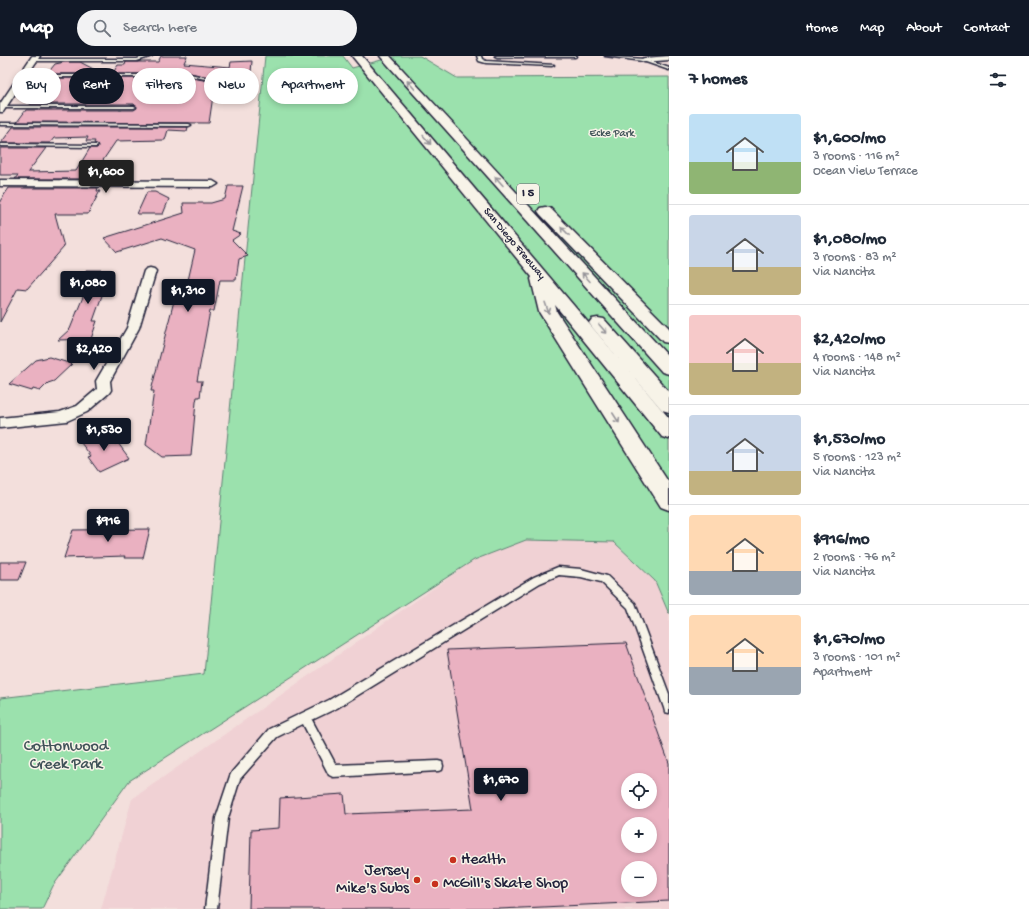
<!DOCTYPE html>
<meta charset="utf-8">
<style>
:root{--surface:#fff;--page:#f2f2f3;--text:#1f2937;--muted:#747a83;--line:#e0e1e3;--accent:#111827}
body{margin:0;font-family:"Gochi Hand",sans-serif;background:var(--page);color:var(--text);height:100vh;display:flex;flex-direction:column;font-size:15px;white-space:nowrap}
*{box-sizing:border-box;margin:0}
p{font-size:13px;color:var(--muted)}
.icon{flex:none;width:22px;height:22px;fill:none;stroke:currentColor;stroke-width:2;stroke-linecap:round;stroke-linejoin:round}
.map{position:relative;flex:1;overflow:hidden}
.details{display:flex;flex-direction:column;background:var(--surface);width:360px}
.details>*{flex:none}
.guide{position:absolute;left:12px;top:12px;width:380px;height:36px;display:flex;gap:8px}
.buttons{position:absolute;left:621px;top:717px;display:grid;gap:8px}
.buttons a{display:grid;place-items:center;width:36px;height:36px;border-radius:50%;background:var(--surface);box-shadow:0 2px 6px #0003;font-size:20px}
.price{position:absolute;translate:-50% -34px;padding:0 9px;border-radius:4px;background:var(--accent);color:#fff;font-size:13px;line-height:26px;filter:drop-shadow(0 1px 2px #0008)}
.price::after{content:'';position:absolute;left:50%;top:24px;width:12px;height:9px;margin-left:-6px;background:inherit;clip-path:polygon(0 0,100% 0,50% 100%)}
.price.active{background:#222;color:#fff}
ul{padding:0;list-style:none}
li{display:flex;align-items:center;gap:12px;height:100px;padding:0 20px}
li+li{border-top:1px solid var(--line)}
li span{display:grid;place-items:center;flex:none;width:112px;height:80px;border-radius:4px;color:#555}
li>.icon{margin-inline-start:auto}
span .icon{width:48px;height:48px;fill:#fffc;stroke-width:1}
li b{font-size:17px}
h2{display:flex;justify-content:space-between;align-items:center;height:48px;padding:0 20px;font-size:17px}
.tag{padding:0 14px;border-radius:18px;background:var(--surface);box-shadow:0 2px 6px #0003;font-size:14px;line-height:36px}
.tag.active{background:var(--accent);color:#fff}
header{display:flex;align-items:center;gap:24px;box-sizing:border-box;height:56px;padding:0 20px;background:var(--accent);color:#fff}
header strong{font-size:19px}
nav{display:flex;gap:22px;margin-inline-start:auto;font-size:14px}
.search{width:280px;height:36px;background:var(--page);display:flex;align-items:center;gap:10px;box-sizing:border-box;padding:0 14px;border-radius:22px;color:var(--muted);font-size:15px}
main{display:flex;flex:1;min-height:0}
.map>svg:first-child{display:block}
.built{fill:#f0d1d4;fill-rule:evenodd}
.green{fill:#9be1ad;stroke:#5e8274}
.building{fill:#eab1c1;stroke:#22223b;fill-rule:evenodd}
.lines{fill:none;stroke-linecap:round;stroke-linejoin:round}
.service-casing{stroke:#22223b;stroke-width:3}
.minor-casing{stroke:#22223b;stroke-width:3}
.motorway-casing{stroke:#22223b;stroke-width:3}
.service{fill:#f7f3e8;fill-rule:evenodd}
.minor{fill:#f7f3e8;fill-rule:evenodd}
.motorway{fill:#f7f3e8;fill-rule:evenodd}
.oneway{stroke:#97959a}
.poi-dot{fill:#c8321e;stroke:#f7f3e8;stroke-width:1.5}
.labels{text-anchor:middle;dominant-baseline:central;stroke-width:3;stroke-linejoin:round;paint-order:stroke}
.far-park-label{font-size:11px;fill:#405258;stroke:#f7f3e8}
.far-street-label{font-size:11px;fill:#22223b;stroke:#f7f3e8}
.shield{fill:#f7f3e8;stroke:#62616f;stroke-width:1}
.shield-label{font-size:12px;font-weight:bold;fill:#22223b}
.near-park-label{font-size:16px;fill:#405258;stroke:#f7f3e8}
.near-poi-label{font-size:16px;fill:#22223b;stroke:#f7f3e8;text-anchor:start}
</style>
<header>
<strong>Map</strong>
<div class="search"><svg class="icon" aria-label="search" viewBox="0 0 24 24"><circle cx="10" cy="10" r="6"/><path d="M15 15l6 6"/></svg>Search here</div>
<nav><a>Home</a><a>Map</a><a>About</a><a>Contact</a></nav>
</header>
<main>
<div class="map">
<svg width="669" height="853" viewBox="0 0 669 853">
<rect width="100%" height="100%" fill="#f3dfdc"/>
<filter id="ink" filterUnits="userSpaceOnUse"><feTurbulence type="fractalNoise" baseFrequency=".025" numOctaves="2"/><feDisplacementMap in="SourceGraphic" scale="8" xChannelSelector="R" yChannelSelector="G"/><feConvolveMatrix kernelMatrix="1 2 1 2 8 2 1 2 1" color-interpolation-filters="sRGB"/></filter>
<g filter="url(#ink)">
<path class="built" d="M 526,484 L 614,486 L 655,525 L 669,558 L 669,853 L 101,853 L 132,743 L 474,504 ZM 628,724 L 650,724 L 650,746 L 628,746 ZM 628,768 L 650,768 L 650,790 L 628,790 ZM 628,812 L 650,812 L 650,834 L 628,834 Z"/>
<path class="green" d="M 265,0 L 343,0 L 352,12 L 396,0 L 420,0 L 457,22 L 669,21 L 669,558 L 655,525 L 614,486 L 526,484 L 474,504 L 129,725 L 53,830 L 42,853 L 0,853 L 0,642 L 204,618 Z"/>
<path class="building" d="M 161,0 L 187,0 L 184,7 L 230,11 L 231,6 L 252,5 L 249,38 L 213,40 L 209,67 L 17,66 L 26,54 L 134,54 L 137,52 L 134,48 L 30,48 L 31,47 L 29,47 L 38,36 L 32,36 L 43,22 L 159,22 L 180,20 L 221,27 L 224,25 L 223,24 L 180,15 L 159,18 L 112,18 L 118,9 L 125,9 L 126,6 L 158,6 Z
M 65,6 L 80,6 L 103,18 L 47,18 L 55,8 Z
M 13,71 L 188,71 L 187,75 L 168,74 L 165,84 L 116,85 L 95,116 L 107,116 L 103,123 L 15,123 L 18,119 L 0,119 L 0,92 L 46,92 L 28,116 L 76,115 L 90,92 L 97,92 L 99,89 L 94,87 L 95,85 L 86,85 L 88,81 L 54,82 L 50,87 L 1,87 Z
M 228,130 L 243,130 L 232,175 L 241,178 L 232,184 L 248,200 L 239,203 L 236,224 L 220,224 L 214,255 L 210,255 L 197,325 L 202,325 L 200,341 L 197,341 L 196,346 L 191,400 L 162,401 L 146,389 L 154,335 L 151,335 L 177,233 L 186,233 L 195,194 L 162,182 L 117,196 L 104,182 L 184,157 L 183,147 L 211,147 L 225,143 Z
M 9,132 L 98,132 L 97,135 L 100,135 L 88,158 L 55,158 L 64,191 L 27,233 L 18,232 L 0,266 L 0,145 Z
M 147,136 L 155,136 L 169,143 L 163,158 L 137,158 Z
M 86,214 L 111,214 L 93,265 L 97,265 L 91,283 L 58,284 L 70,273 L 87,231 L 79,231 Z
M 49,301 L 72,308 L 54,325 L 48,327 L 40,335 L 33,333 L 32,335 L 9,328 L 36,304 Z
M 105,375 L 115,388 L 118,387 L 129,402 L 99,416 L 88,401 L 91,400 L 81,387 Z
M 150,473 L 143,502 L 124,502 L 125,500 L 64,502 L 73,474 Z
M 0,506 L 26,506 L 19,524 L 0,524 Z
M 626,587 L 669,707 L 669,845 L 500,853 L 249,853 L 251,774 L 279,772 L 280,742 L 344,738 L 346,758 L 473,753 L 447,594 ZM 628,724 L 650,724 L 650,746 L 628,746 ZM 628,768 L 650,768 L 650,790 L 628,790 ZM 628,812 L 650,812 L 650,834 L 628,834 Z"/>
<g class="lines">
<defs>
<path id="service" d="M 146,0 L 152,0 L 137,5 L 33,5 L 31,4 L 33,3 L 137,3 Z
M 477,0 L 481,0 L 482,3 L 486,5 L 554,9 L 552,10 L 486,7 L 479,5 Z
M 495,0 L 577,0 L 575,1 L 497,1 Z
M 605,0 L 644,3 L 669,12 L 669,14 L 643,5 Z
M 180,16 L 223,25 L 221,26 L 180,18 L 159,21 L 23,21 L 21,20 L 23,19 L 159,19 Z
M 2,50 L 134,50 L 136,51 L 134,52 L 3,52 Z
M 0,67 L 189,68 L 191,69 L 189,70 L 0,69 Z
M 0,88 L 96,89 L 98,90 L 96,91 L 0,90 Z
M 558,511 L 581,513 L 607,520 L 635,547 L 669,638 L 669,657 L 665,656 L 664,652 L 628,552 L 601,526 L 581,521 L 559,519 L 540,527 L 337,652 L 312,664 L 336,709 L 438,705 L 442,706 L 443,710 L 442,714 L 438,715 L 333,721 L 329,719 L 303,668 L 277,681 L 240,723 L 228,762 L 217,853 L 205,853 L 216,762 L 230,720 L 232,716 L 269,673 L 329,644 L 534,521 Z"/>
<path id="minor" d="M 32,0 L 40,0 L 3,56 L 0,56 L 0,48 Z
M 669,0 L 669,4 L 644,6 L 640,4 L 644,2 Z
M 0,124 L 213,125 L 218,128 L 213,131 L 0,130 Z
M 150,212 L 154,213 L 156,215 L 139,272 L 110,325 L 111,334 L 109,337 L 87,356 L 67,365 L 0,372 L 0,362 L 60,356 L 77,350 L 97,333 L 96,325 L 127,272 L 144,215 L 146,213 Z"/>
<path id="motorway" d="M 352,0 L 362,0 L 669,362 L 669,383 L 662,381 L 555,249 L 557,256 L 669,427 L 669,454 L 661,451 L 539,256 L 531,223 L 532,221 Z
M 380,0 L 390,0 L 669,301 L 669,318 L 662,316 Z
M 545,151 L 550,152 L 669,272 L 669,287 L 663,286 L 540,158 L 538,155 L 540,152 Z
M 598,262 L 604,263 L 669,336 L 669,356 L 662,354 L 592,271 L 589,267 L 592,263 Z"/>
</defs>
<use href="#service" class="service-casing"/>
<use href="#minor" class="minor-casing"/>
<use href="#motorway" class="motorway-casing"/>
<use href="#service" class="service"/>
<use href="#minor" class="minor"/>
<use href="#motorway" class="motorway"/>
</g>
<defs><path id="oneway-shaft" d="M-6 0H5M1.5-3L5.5 0L1.5 3" fill="none" stroke-width="1.6" stroke-linecap="round" stroke-linejoin="round"/></defs>
<g class="oneway">
<use href="#oneway-shaft" transform="translate(411 29) rotate(-132)"/>
<use href="#oneway-shaft" transform="translate(427 84) rotate(50)"/>
<use href="#oneway-shaft" transform="translate(499 125) rotate(-132)"/>
<use href="#oneway-shaft" transform="translate(565 175) rotate(-134)"/>
<use href="#oneway-shaft" transform="translate(586 221) rotate(-132)"/>
<use href="#oneway-shaft" transform="translate(547 252) rotate(71)"/>
<use href="#oneway-shaft" transform="translate(603 273) rotate(49)"/>
<use href="#oneway-shaft" transform="translate(616 362) rotate(57)"/>
</g>
</g>
<g class="poi-dot">
<circle cx="453" cy="804" r="4"/>
<circle cx="417" cy="824" r="4"/>
<circle cx="435" cy="828" r="4"/>
</g>
<g class="labels">
<g class="far-park-label">
<text x="612" y="78">Ecke Park</text>
</g>
<g class="far-street-label">
<text transform="translate(514 188) rotate(50)">San Diego Freeway</text>
</g>
<rect class="shield" x="517" y="128" width="22" height="20" rx="3"/>
<g class="shield-label">
<text x="528" y="138">I 5</text>
</g>
<g class="near-park-label">
<text x="66" y="691">Cottonwood<tspan x="66" dy="18">Creek Park</tspan></text>
</g>
<g class="near-poi-label">
<text x="461" y="804">Health</text>
<text x="409" y="815" text-anchor="end">Jersey<tspan x="409" dy="18">Mike's Subs</tspan></text>
<text x="443" y="828">McGill's Skate Shop</text>
</g>
</g>
</svg>
<div class="buttons">
<a><svg class="icon" aria-label="locate" viewBox="0 0 24 24"><circle cx="12" cy="12" r="6"/><path d="M12 2v4M12 18v4M2 12h4M18 12h4"/></svg></a>
<a>+</a>
<a>−</a>
</div>
<b class="price active" style="left:106px;top:138px">$1,600</b>
<b class="price" style="left:88px;top:249px">$1,080</b>
<b class="price" style="left:188px;top:257px">$1,310</b>
<b class="price" style="left:94px;top:315px">$2,420</b>
<b class="price" style="left:104px;top:396px">$1,530</b>
<b class="price" style="left:108px;top:487px">$916</b>
<b class="price" style="left:501px;top:746px">$1,670</b>
<div class="guide">
<a class="tag">Buy</a>
<a class="tag active">Rent</a>
<a class="tag">Filters</a>
<a class="tag">New</a>
<a class="tag">Apartment</a>
</div>
</div>
<section class="details">
<h2>7 homes<svg class="icon" aria-label="filters" viewBox="0 0 24 24"><path d="M4 7h16M4 17h16"/><circle cx="9" cy="7" r="2"/><circle cx="15" cy="17" r="2"/></svg></h2>
<ul>
<li><span style="background:linear-gradient(#bfe0f5 60%,#8fb573 0)"><svg class="icon" aria-label="home" viewBox="0 0 24 24"><path d="M3 11l9-7 9 7M6 9v11h12V9"/></svg></span><div><b>$1,600/mo</b><p>3 rooms · 116 m²</p><p>Ocean View Terrace</p></div></li>
<li><span style="background:linear-gradient(#c9d6e8 65%,#c2b280 0)"><svg class="icon" aria-label="home" viewBox="0 0 24 24"><path d="M3 11l9-7 9 7M6 9v11h12V9"/></svg></span><div><b>$1,080/mo</b><p>3 rooms · 83 m²</p><p>Via Nancita</p></div></li>
<li><span style="background:linear-gradient(#f6c9c9 60%,#c2b280 0)"><svg class="icon" aria-label="home" viewBox="0 0 24 24"><path d="M3 11l9-7 9 7M6 9v11h12V9"/></svg></span><div><b>$2,420/mo</b><p>4 rooms · 148 m²</p><p>Via Nancita</p></div></li>
<li><span style="background:linear-gradient(#c9d6e8 70%,#c2b280 0)"><svg class="icon" aria-label="home" viewBox="0 0 24 24"><path d="M3 11l9-7 9 7M6 9v11h12V9"/></svg></span><div><b>$1,530/mo</b><p>5 rooms · 123 m²</p><p>Via Nancita</p></div></li>
<li><span style="background:linear-gradient(#ffd9b3 70%,#9aa5b1 0)"><svg class="icon" aria-label="home" viewBox="0 0 24 24"><path d="M3 11l9-7 9 7M6 9v11h12V9"/></svg></span><div><b>$916/mo</b><p>2 rooms · 76 m²</p><p>Via Nancita</p></div></li>
<li><span style="background:linear-gradient(#ffd9b3 65%,#9aa5b1 0)"><svg class="icon" aria-label="home" viewBox="0 0 24 24"><path d="M3 11l9-7 9 7M6 9v11h12V9"/></svg></span><div><b>$1,670/mo</b><p>3 rooms · 101 m²</p><p>Apartment</p></div></li>
</ul>
</section>
</main>
